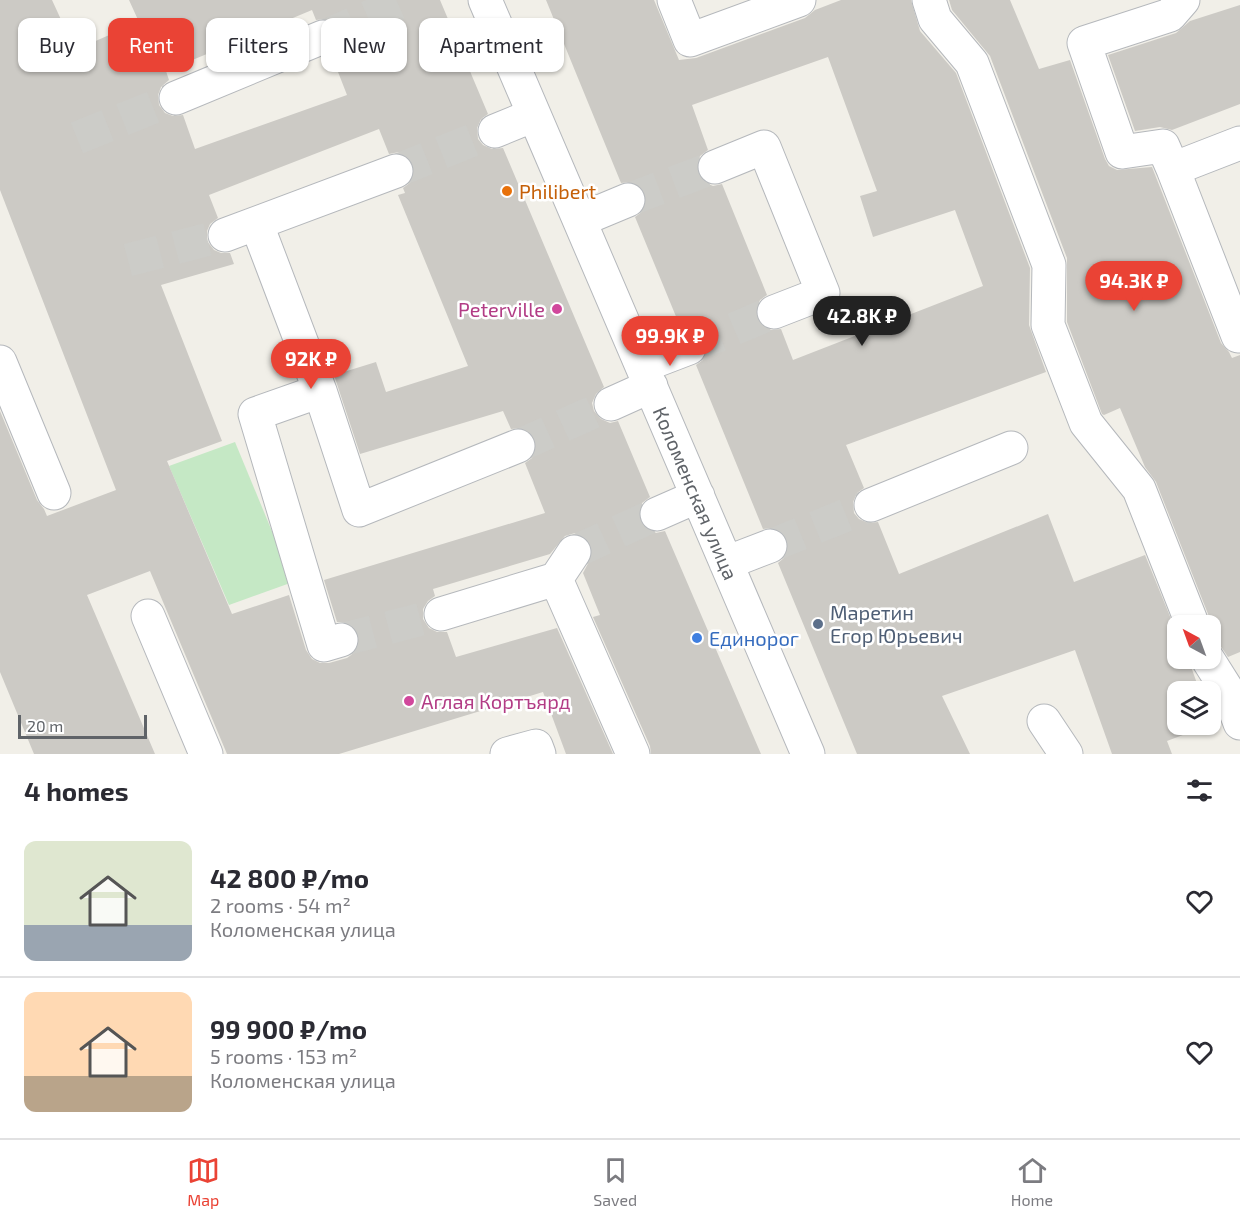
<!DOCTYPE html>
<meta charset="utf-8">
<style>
:root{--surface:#fff;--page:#f2f2f3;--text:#2b2b33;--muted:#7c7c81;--line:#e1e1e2;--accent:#ea4335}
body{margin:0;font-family:"Exo 2",sans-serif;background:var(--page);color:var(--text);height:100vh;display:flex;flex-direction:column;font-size:22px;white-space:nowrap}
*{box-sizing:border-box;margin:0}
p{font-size:20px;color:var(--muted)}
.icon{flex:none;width:33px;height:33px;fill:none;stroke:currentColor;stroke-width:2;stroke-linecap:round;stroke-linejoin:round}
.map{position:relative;height:754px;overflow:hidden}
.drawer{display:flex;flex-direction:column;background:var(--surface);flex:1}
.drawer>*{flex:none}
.banner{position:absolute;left:18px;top:18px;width:600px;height:54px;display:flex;gap:12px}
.needle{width:39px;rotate:319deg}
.buttons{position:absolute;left:1167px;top:615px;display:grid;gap:12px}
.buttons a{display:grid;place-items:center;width:54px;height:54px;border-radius:12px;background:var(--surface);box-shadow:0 2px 4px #0004;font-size:30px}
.scale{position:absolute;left:18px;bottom:15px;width:129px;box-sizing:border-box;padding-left:6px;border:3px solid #5f6368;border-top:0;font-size:16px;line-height:21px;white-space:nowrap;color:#5f6368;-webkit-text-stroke:4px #fff;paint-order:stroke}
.price{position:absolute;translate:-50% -51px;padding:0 14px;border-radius:21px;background:var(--accent);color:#fff;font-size:20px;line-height:39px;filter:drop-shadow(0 2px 3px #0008)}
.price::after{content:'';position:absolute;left:50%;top:36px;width:18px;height:14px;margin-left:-9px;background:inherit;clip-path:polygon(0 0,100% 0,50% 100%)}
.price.selected{background:#222;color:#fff}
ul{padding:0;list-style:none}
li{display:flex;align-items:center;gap:18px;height:150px;padding:0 24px}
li+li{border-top:2px solid var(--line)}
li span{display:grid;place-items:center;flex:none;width:168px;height:120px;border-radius:12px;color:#555}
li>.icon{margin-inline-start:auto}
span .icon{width:72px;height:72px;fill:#fffc;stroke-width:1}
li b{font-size:26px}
h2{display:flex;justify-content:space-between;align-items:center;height:72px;padding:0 24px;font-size:26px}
.tag{padding:0 21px;border-radius:12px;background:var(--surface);box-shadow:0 2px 4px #0004;font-size:21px;line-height:54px}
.tag.selected{background:var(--accent);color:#fff}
.tab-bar{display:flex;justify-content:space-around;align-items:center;height:84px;border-top:2px solid var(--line);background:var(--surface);font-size:16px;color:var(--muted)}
.tab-bar a{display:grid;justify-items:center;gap:3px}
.tab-bar .selected{color:var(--accent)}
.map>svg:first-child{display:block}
.green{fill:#c5e8c5}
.building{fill:#cccac5;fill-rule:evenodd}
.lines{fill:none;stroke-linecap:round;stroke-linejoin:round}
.minor-tunnel{stroke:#ccccc8;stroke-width:33;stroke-dasharray:33 16;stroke-linecap:butt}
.minor-casing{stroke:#b5b8bc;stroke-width:35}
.minor{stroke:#fff;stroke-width:33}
.food-dot{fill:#e8710a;stroke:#fff;stroke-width:2}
.hotel-dot{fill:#d1479c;stroke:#fff;stroke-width:2}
.service-dot{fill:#5c6f8a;stroke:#fff;stroke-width:2}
.shop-dot{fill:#3f7fe0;stroke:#fff;stroke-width:2}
.labels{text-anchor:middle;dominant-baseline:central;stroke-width:5;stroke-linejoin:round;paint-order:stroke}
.food-label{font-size:20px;fill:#c56008;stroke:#fff;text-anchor:start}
.hotel-label{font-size:20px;fill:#b23c85;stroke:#fff;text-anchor:end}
.street-label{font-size:20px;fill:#5f6368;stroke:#fff}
.service-label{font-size:20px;fill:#4e5e75;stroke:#fff;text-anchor:start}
.shop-label{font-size:20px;fill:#366cbe;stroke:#fff;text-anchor:start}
</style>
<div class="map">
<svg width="1240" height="754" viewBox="0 0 1240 754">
<rect width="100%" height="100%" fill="#f1efe8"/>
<path class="green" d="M 235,442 L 293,582 L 229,605 L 169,466 Z"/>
<path class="building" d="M 0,0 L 52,0 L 75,50 L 139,22 L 129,0 L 440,0 L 488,114 L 481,119 L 477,128 L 478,139 L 483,145 L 492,149 L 503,148 L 604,387 L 596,394 L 592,403 L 594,411 L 601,419 L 610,423 L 618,421 L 650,497 L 642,503 L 638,513 L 640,521 L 646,529 L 656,533 L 665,531 L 761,754 L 651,754 L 650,746 L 593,617 L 600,615 L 583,573 L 593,554 L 591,544 L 585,537 L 575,533 L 565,536 L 550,554 L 433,589 L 435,596 L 428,601 L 423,609 L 423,619 L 429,628 L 437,632 L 447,632 L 456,657 L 557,628 L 613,754 L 566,754 L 543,692 L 339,754 L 227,754 L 150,571 L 87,595 L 155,754 L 34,754 L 0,672 L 0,411 L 37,500 L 44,509 L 47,516 L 116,490 L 0,190 ZM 312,10 L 316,20 L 326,19 L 334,22 L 340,30 L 341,40 L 338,48 L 331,54 L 347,95 L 195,149 L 183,115 L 173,116 L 165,113 L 159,105 L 158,95 L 161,87 L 169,80 L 166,71 ZM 379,129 L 389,154 L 399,152 L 407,156 L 414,165 L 415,174 L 411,182 L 403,188 L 405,193 L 398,195 L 468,366 L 386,392 L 376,362 L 334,375 L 360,454 L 503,411 L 511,429 L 521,428 L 530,432 L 535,438 L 536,449 L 532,458 L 525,463 L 545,513 L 324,580 L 337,622 L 346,622 L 354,627 L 359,634 L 359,644 L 355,652 L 347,658 L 329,663 L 320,663 L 312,659 L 306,650 L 289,595 L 232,614 L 167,461 L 222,441 L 161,285 L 234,264 L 230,253 L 221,253 L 214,250 L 207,241 L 207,231 L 210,224 L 218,218 L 209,195 Z
M 546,0 L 654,0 L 679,60 L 696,58 L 805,18 L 815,10 L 841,0 L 911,0 L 920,31 L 956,73 L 1030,268 L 1029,325 L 1046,372 L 846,445 L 864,488 L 857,493 L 853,502 L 854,513 L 859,519 L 868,523 L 878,522 L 899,574 L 1048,514 L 1074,582 L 1145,555 L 1178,636 L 1178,658 L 1188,658 L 1200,692 L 1178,692 L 1178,724 L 1210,724 L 1210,720 L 1212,724 L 1167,741 L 1172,754 L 1112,754 L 1075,650 L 942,696 L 970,754 L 857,754 L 778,563 L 785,557 L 788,549 L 787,539 L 782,532 L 773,528 L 763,529 L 696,365 L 703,360 L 707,352 L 706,341 L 701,334 L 693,330 L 682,331 L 635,217 L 643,211 L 646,203 L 645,193 L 639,185 L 631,182 L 621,183 ZM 828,57 L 877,191 L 860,196 L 873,237 L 955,210 L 983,286 L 793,360 L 781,329 L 771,330 L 762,326 L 757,319 L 756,309 L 760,300 L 767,295 L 722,184 L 713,186 L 704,182 L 697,174 L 696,165 L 700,156 L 708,150 L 692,105 Z
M 949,0 L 1010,0 L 1039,69 L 1070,60 L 1105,159 L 1109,166 L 1117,170 L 1152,167 L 1221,343 L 1229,352 L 1232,358 L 1240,355 L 1240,652 L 1228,657 L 1222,648 L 1216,642 L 1210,640 L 1210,619 L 1156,482 L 1145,467 L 1120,408 L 1104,415 L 1102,414 L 1067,322 L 1067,258 L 990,56 L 952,10 Z
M 1240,5 L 1240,104 L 1172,130 L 1160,127 L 1135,131 L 1108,55 L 1176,33 L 1190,21 Z"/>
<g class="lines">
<path class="minor-tunnel" d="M 323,37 L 407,0
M 77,138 L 176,98
M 396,171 L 495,131
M 628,200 L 715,167
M 128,260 L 225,235
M 689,348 L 774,312
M 518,446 L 611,404
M 770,546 L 871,505
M 574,552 L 657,514
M 341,640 L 441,614"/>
<defs>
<path id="minor" d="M 485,0 L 808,754
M 674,0 L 690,40 L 799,0
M 929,0 L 935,19 L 972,63 L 1049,265 L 1048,325 L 1086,423 L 1139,489 L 1193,626
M 176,98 L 323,37
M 495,131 L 534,115
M 1240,143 L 1173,169 L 1238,336 L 1240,335
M 715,167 L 764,147 L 823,293 L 774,312
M 1173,169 L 1163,146 L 1122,152 L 1084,43 L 1170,15 L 1183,0
M 580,220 L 628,200
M 257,225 L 320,391 L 359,510 L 518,446
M 225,235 L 396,171
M 0,362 L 54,493
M 642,366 L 689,348
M 320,391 L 255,414 L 324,645 L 341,640
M 611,404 L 651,386
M 871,505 L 1011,448
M 657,514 L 698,496
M 726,563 L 770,546
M 556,579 L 633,754
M 441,614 L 556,579 L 574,552
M 148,616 L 206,754
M 1207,658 L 1229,693 L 1240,723
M 1044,721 L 1066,754
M 507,754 L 536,746 L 539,754"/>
</defs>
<use href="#minor" class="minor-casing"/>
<use href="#minor" class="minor"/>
</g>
<circle class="food-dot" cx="507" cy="191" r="6"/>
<g class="hotel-dot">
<circle cx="557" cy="309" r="6"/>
<circle cx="409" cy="701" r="6"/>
</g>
<circle class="service-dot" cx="818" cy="624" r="6"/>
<circle class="shop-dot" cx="697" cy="638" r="6"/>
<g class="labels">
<g class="food-label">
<text x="519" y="191">Philibert</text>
</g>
<g class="hotel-label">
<text x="545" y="309">Peterville</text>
<text x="421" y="701" text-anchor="start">Аглая Кортъярд</text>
</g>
<g class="street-label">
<text transform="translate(696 493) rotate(67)">Коломенская улица</text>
</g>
<g class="service-label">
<text x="830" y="612">Маретин<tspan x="830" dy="23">Егор Юрьевич</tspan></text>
</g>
<g class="shop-label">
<text x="709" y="638">Единорог</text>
</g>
</g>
</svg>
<div class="buttons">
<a><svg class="needle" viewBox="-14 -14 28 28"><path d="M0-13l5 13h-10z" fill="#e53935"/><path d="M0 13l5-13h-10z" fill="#7c7c81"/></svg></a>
<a><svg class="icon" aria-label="layers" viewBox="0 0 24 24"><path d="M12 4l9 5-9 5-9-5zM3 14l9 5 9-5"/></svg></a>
</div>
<div class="scale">20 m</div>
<b class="price" style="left:1134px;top:312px">94.3K ₽</b>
<b class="price selected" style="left:862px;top:347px">42.8K ₽</b>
<b class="price" style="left:670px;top:367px">99.9K ₽</b>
<b class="price" style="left:311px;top:390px">92K ₽</b>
<div class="banner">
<a class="tag">Buy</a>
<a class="tag selected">Rent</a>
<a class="tag">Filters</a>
<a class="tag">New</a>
<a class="tag">Apartment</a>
</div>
</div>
<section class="drawer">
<h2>4 homes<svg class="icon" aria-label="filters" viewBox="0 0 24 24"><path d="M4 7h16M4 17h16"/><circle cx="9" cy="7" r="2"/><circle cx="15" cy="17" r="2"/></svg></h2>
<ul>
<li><span style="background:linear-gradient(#dfe7d0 70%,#9aa5b1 0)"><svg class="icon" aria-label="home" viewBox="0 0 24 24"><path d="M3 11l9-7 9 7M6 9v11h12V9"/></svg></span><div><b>42 800 ₽/mo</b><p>2 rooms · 54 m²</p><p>Коломенская улица</p></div><svg class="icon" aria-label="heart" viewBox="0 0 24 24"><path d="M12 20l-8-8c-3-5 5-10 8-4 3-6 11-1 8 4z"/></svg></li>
<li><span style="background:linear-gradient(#ffd9b3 70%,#b9a48a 0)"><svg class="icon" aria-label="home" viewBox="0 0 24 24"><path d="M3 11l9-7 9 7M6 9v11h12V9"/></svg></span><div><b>99 900 ₽/mo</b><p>5 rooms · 153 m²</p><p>Коломенская улица</p></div><svg class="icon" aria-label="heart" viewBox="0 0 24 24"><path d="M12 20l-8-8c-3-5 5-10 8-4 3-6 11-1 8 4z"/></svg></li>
</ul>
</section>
<nav class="tab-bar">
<a class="selected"><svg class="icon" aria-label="map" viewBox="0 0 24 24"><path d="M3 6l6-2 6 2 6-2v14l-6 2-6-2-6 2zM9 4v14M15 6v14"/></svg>Map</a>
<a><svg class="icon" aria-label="saved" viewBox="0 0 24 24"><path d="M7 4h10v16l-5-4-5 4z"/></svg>Saved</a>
<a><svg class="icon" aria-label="home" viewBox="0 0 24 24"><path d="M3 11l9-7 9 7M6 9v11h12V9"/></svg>Home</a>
</nav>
